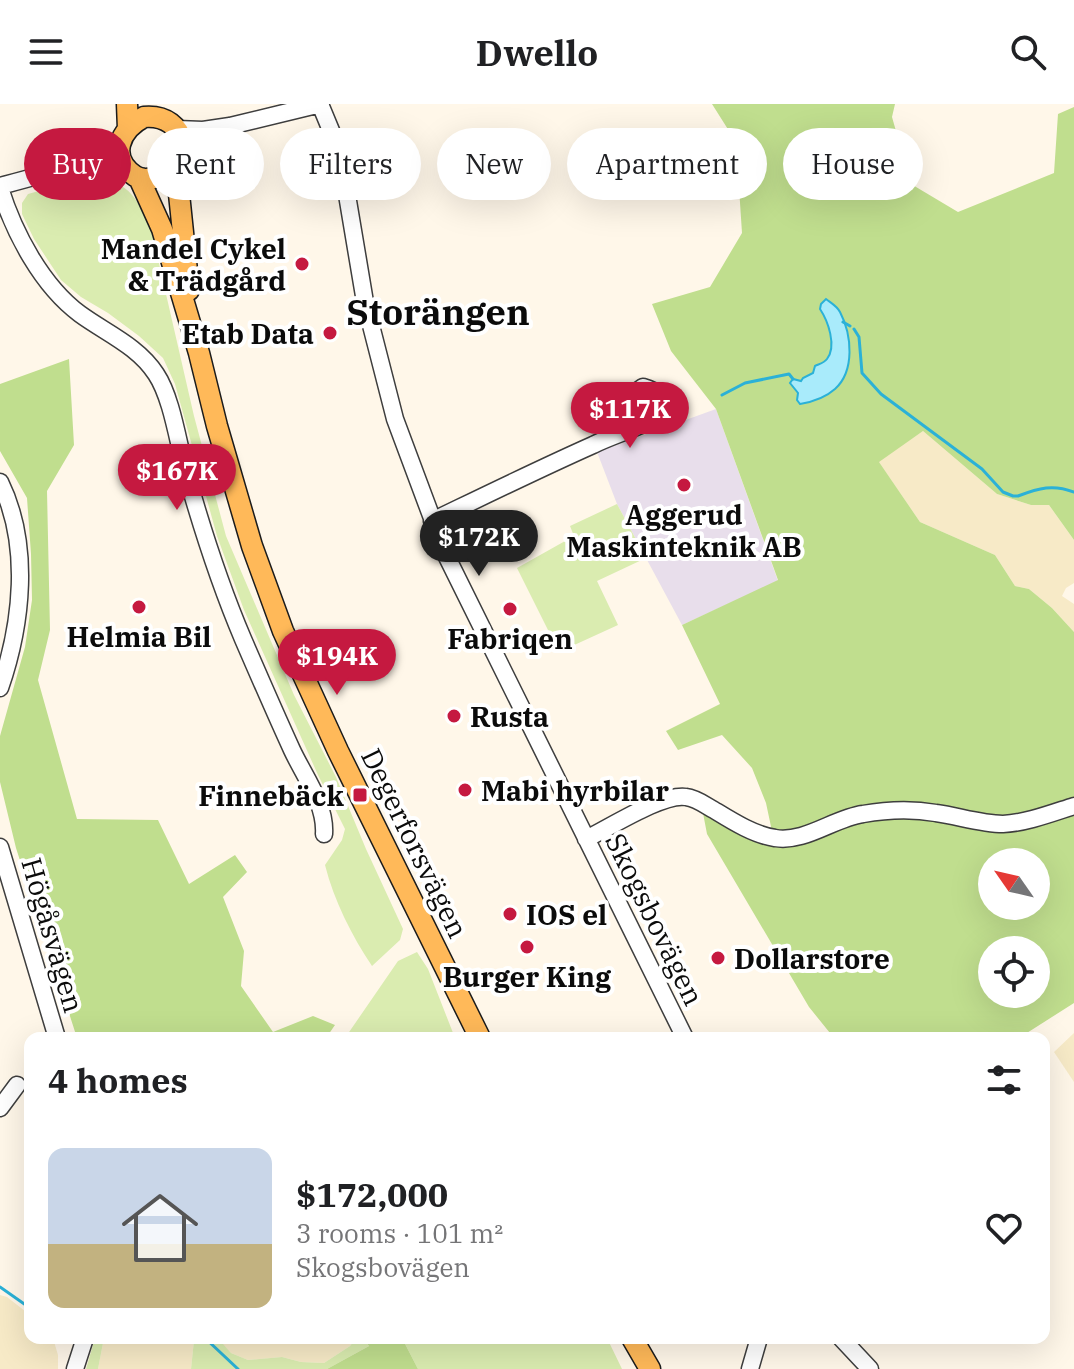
<!DOCTYPE html>
<meta charset="utf-8">
<style>
:root{--surface:#fff;--page:#f6f6f6;--text:#202124;--muted:#757577;--accent:#c51940}
body{margin:0;font-family:"IBM Plex Serif",serif;background:var(--page);color:var(--text);height:100vh;display:flex;flex-direction:column;font-size:30px;white-space:nowrap}
*{box-sizing:border-box;margin:0}
p{font-size:26px;color:var(--muted)}
.icon{flex:none;width:44px;height:44px;fill:none;stroke:currentColor;stroke-width:2;stroke-linecap:round;stroke-linejoin:round}
.map{position:relative;flex:1;overflow:hidden}
.details{position:absolute;left:24px;top:928px;width:1026px;height:312px;display:flex;flex-direction:column;background:var(--surface);border-radius:16px;box-shadow:0 8px 32px #0002}
.details>*{flex:none}
.top-card{position:absolute;left:24px;top:24px;width:1026px;height:72px;display:flex;gap:16px}
.needle{width:52px;rotate:304deg}
.controls{position:absolute;left:978px;top:744px;display:grid;gap:16px}
.controls a{display:grid;place-items:center;width:72px;height:72px;border-radius:50%;background:var(--surface);box-shadow:0 8px 32px #0002;font-size:40px}
.price{position:absolute;translate:-50% -68px;padding:0 18px;border-radius:28px;background:var(--accent);color:#fff;font-size:26px;line-height:52px;filter:drop-shadow(0 2px 4px #0008)}
.price::after{content:'';position:absolute;left:50%;top:48px;width:24px;height:18px;margin-left:-12px;background:inherit;clip-path:polygon(0 0,100% 0,50% 100%)}
.price.current{background:#222;color:#fff}
ul{padding:0;list-style:none}
li{display:flex;align-items:center;gap:24px;height:200px;padding:0 24px}
li span{display:grid;place-items:center;flex:none;width:224px;height:160px;border-radius:16px;color:#555}
li>.icon{margin-inline-start:auto}
span .icon{width:96px;height:96px;fill:#fffc;stroke-width:1}
li b{font-size:34px}
h2{display:flex;justify-content:space-between;align-items:center;height:96px;padding:0 24px;font-size:34px}
.chip{padding:0 28px;border-radius:36px;background:var(--surface);box-shadow:0 8px 32px #0002;font-size:28px;line-height:72px}
.chip.current{background:var(--accent);color:#fff}
header{display:flex;justify-content:space-between;align-items:center;height:104px;padding:0 24px;background:var(--surface);font-size:36px;font-weight:800}
.map>svg:first-child{display:block}
.industrial{fill:#e8deeb}
.farmland{fill:#f7eac7}
.green{fill:#daecb0}
.forest{fill:#c0de8e;fill-rule:evenodd}
.water{fill:#a9ebfb;stroke:#2bb1d7;stroke-width:2}
.lines{fill:none;stroke-linecap:round;stroke-linejoin:round}
.stream{stroke:#2bb1d7;stroke-width:3}
.minor-casing{stroke:#3e3e3e;stroke-width:19}
.major-casing{stroke:#1c1c1c;stroke-width:23}
.minor{stroke:#fff;stroke-width:16}
.major{stroke:#ffb959;stroke-width:20}
.poi-dot{fill:#c51940;stroke:#fff;stroke-width:3}
.labels{text-anchor:middle;dominant-baseline:central;stroke-width:8;stroke-linejoin:round;paint-order:stroke}
.poi-label{font-size:28px;font-weight:bold;fill:#0b0b0b;stroke:#fff}
.street-label{font-size:28px;fill:#0b0b0b;stroke:#fff}
.district-label{font-size:36px;font-weight:bold;fill:#0b0b0b;stroke:#fff}
</style>
<header><svg class="icon" aria-label="menu" viewBox="0 0 24 24"><path d="M4 6h16M4 12h16M4 18h16"/></svg>Dwello<svg class="icon" aria-label="search" viewBox="0 0 24 24"><circle cx="10" cy="10" r="6"/><path d="M15 15l6 6"/></svg></header>
<div class="map">
<svg width="1074" height="1265" viewBox="0 0 1074 1265">
<rect width="100%" height="100%" fill="#fff7e9"/>
<path class="industrial" d="M 716,305 L 778,477 L 682,521 L 617,400 L 597,348 Z"/>
<path class="farmland" d="M 923,327 L 997,390 L 1031,401 L 1049,401 L 1074,436 L 1074,479 L 1066,484 L 1062,492 L 1074,500 L 1074,528 L 1052,504 L 1029,485 L 1015,482 L 995,451 L 920,418 L 878,357 Z
M 1074,929 L 1074,978 L 1054,948 Z
M 0,1191 L 7,1193 L 30,1211 L 30,1234 L 53,1234 L 58,1251 L 58,1265 L 0,1265 Z
M 104,1234 L 192,1234 L 194,1236 L 191,1265 L 98,1265 Z
M 225,1234 L 356,1234 L 350,1242 L 324,1259 L 301,1258 L 282,1253 L 248,1256 L 231,1249 L 222,1240 Z"/>
<path class="green" d="M 93,74 C 129,75 141,99 152,129 L 194,312 L 226,432 L 294,591 L 336,673 L 366,745 L 403,825 L 400,836 L 372,862 C 352,832 334,797 325,761 L 342,736 L 345,725 L 318,671 L 244,506 L 217,432 L 175,280 L 163,254 L 139,232 L 108,209 L 81,193 L 61,176 L 34,135 L 22,110 L 22,99 L 28,90 L 75,77 Z
M 617,400 L 646,454 L 597,477 L 618,521 L 559,548 L 517,464 L 574,432 L 570,422 Z
M 417,848 L 428,865 L 455,934 L 345,934 L 398,857 Z
M 95,1234 L 104,1234 L 98,1265 L 86,1265 Z
M 192,1234 L 225,1234 L 223,1240 L 231,1249 L 248,1256 L 282,1253 L 301,1258 L 324,1259 L 350,1242 L 356,1234 L 363,1234 L 369,1242 L 327,1265 L 191,1265 L 194,1236 Z
M 402,1234 L 607,1234 L 622,1265 L 418,1265 Z"/>
<path class="forest" d="M 712,0 L 895,0 L 892,13 L 911,80 L 958,108 L 1054,69 L 1058,10 L 1074,3 L 1074,436 L 1049,401 L 1031,401 L 997,390 L 923,327 L 879,358 L 920,418 L 995,451 L 1015,482 L 1029,485 L 1052,504 L 1074,528 L 1074,899 L 1019,934 L 834,934 L 809,903 L 707,730 L 703,709 L 754,733 L 773,732 L 766,699 L 752,664 L 722,631 L 678,646 L 666,627 L 720,600 L 682,521 L 778,476 L 716,305 L 671,247 L 652,200 L 710,183 L 742,129 L 736,38 ZM 992,758 L 1036,758 L 1036,802 L 992,802 ZM 992,846 L 1036,846 L 1036,890 L 992,890 Z
M 69,255 L 74,341 L 47,387 L 50,526 L 38,576 L 77,715 L 158,716 L 189,780 L 235,751 L 247,768 L 223,793 L 244,847 L 241,882 L 273,928 L 313,912 L 335,921 L 326,934 L 77,934 L 16,744 L 0,678 L 0,632 L 25,543 L 32,496 L 31,450 L 27,394 L 0,347 L 0,280 Z
M 363,1234 L 402,1234 L 418,1265 L 327,1265 L 369,1242 Z"/>
<path class="water" d="M 826,195 C 831,199 837,202 840,208 C 852,231 855,267 835,285 C 825,294 812,298 800,300 L 797,296 L 798,289 L 790,279 L 793,275 L 801,277 L 803,274 L 813,269 L 815,262 C 819,260 824,259 827,255 C 837,242 828,217 820,205 L 821,200 Z"/>
<g class="lines">
<path class="stream" d="M 843,218 L 850,222
M 854,225 L 859,233 L 862,269 L 881,290 L 982,365 L 1003,388 L 1013,392 L 1018,392 C 1039,384 1053,380 1074,388
M 722,291 L 745,279 L 789,270 L 793,275
M 0,1183 L 30,1204
M 205,1234 L 238,1265"/>
<defs>
<path id="minor" d="M 320,0 L 332,29 L 342,61 L 365,198 L 395,315 L 445,449 L 685,934
M 177,25 L 203,26 L 230,22 L 321,0
M 181,50 L 220,28
M 78,65 L 106,62 L 126,63
M 0,82 C 42,71 83,61 120,37
M 0,84 C 14,129 42,182 80,210 C 106,229 138,242 156,270 C 172,294 178,339 186,368 C 202,425 220,481 243,535 C 259,572 275,609 292,646 C 304,672 326,700 324,730
M 0,378 C 31,441 22,520 0,584
M 432,417 C 486,391 539,365 593,341 C 617,329 645,323 665,307 C 663,292 657,287 643,283 L 632,291 L 619,329
M 586,735 C 609,724 663,689 686,693 C 696,694 705,701 714,706 C 732,717 754,731 775,734 C 805,739 834,714 863,710 C 886,706 913,705 936,709 C 958,712 981,720 1003,720 C 1026,719 1052,709 1074,702
M 0,743 L 57,934
M 0,1004 L 17,981
M 841,1234 L 870,1265
M 75,1265 L 85,1234
M 750,1265 L 759,1234"/>
<path id="major" d="M 127,0 L 128,25
M 144,13 C 189,9 196,63 154,74 C 147,75 142,76 135,72 C 108,54 119,26 144,13 Z
M 176,61 L 189,186
M 139,74 L 162,125 L 199,249 L 217,322 L 252,442 L 283,527 L 338,647 L 480,934
M 632,1234 L 650,1265"/>
</defs>
<use href="#minor" class="minor-casing"/>
<use href="#major" class="major-casing"/>
<use href="#minor" class="minor"/>
<use href="#major" class="major"/>
</g>
<g class="poi-dot">
<circle cx="302" cy="160" r="8"/>
<circle cx="330" cy="229" r="8"/>
<circle cx="684" cy="381" r="8"/>
<circle cx="139" cy="503" r="8"/>
<circle cx="510" cy="505" r="8"/>
<circle cx="454" cy="612" r="8"/>
<circle cx="465" cy="686" r="8"/>
<rect x="352" y="683" width="16" height="16" rx="4"/>
<circle cx="510" cy="810" r="8"/>
<circle cx="527" cy="843" r="8"/>
<circle cx="718" cy="854" r="8"/>
</g>
<g class="labels">
<g class="poi-label">
<text x="286" y="144" text-anchor="end">Mandel Cykel<tspan x="286" dy="32">&amp; Trädgård</tspan></text>
<text x="314" y="229" text-anchor="end">Etab Data</text>
<text x="684" y="410">Aggerud<tspan x="684" dy="32">Maskinteknik AB</tspan></text>
<text x="139" y="532">Helmia Bil</text>
<text x="510" y="534">Fabriqen</text>
<text x="470" y="612" text-anchor="start">Rusta</text>
<text x="481" y="686" text-anchor="start">Mabi hyrbilar</text>
<text x="344" y="691" text-anchor="end">Finnebäck</text>
<text x="526" y="810" text-anchor="start">IOS el</text>
<text x="734" y="854" text-anchor="start">Dollarstore</text>
<text x="527" y="872">Burger King</text>
</g>
<g class="street-label">
<text transform="translate(415 739) rotate(64)">Degerforsvägen</text>
<text transform="translate(655 815) rotate(64)">Skogsbovägen</text>
<text transform="translate(53 831) rotate(74)">Högåsvägen</text>
</g>
<g class="district-label">
<text x="438" y="207">Storängen</text>
</g>
</g>
</svg>
<div class="controls">
<a><svg class="needle" viewBox="-14 -14 28 28"><path d="M0-13l5 13h-10z" fill="#e53935"/><path d="M0 13l5-13h-10z" fill="#757577"/></svg></a>
<a><svg class="icon" aria-label="locate" viewBox="0 0 24 24"><circle cx="12" cy="12" r="6"/><path d="M12 2v4M12 18v4M2 12h4M18 12h4"/></svg></a>
</div>
<b class="price" style="left:630px;top:346px">$117K</b>
<b class="price" style="left:177px;top:408px">$167K</b>
<b class="price current" style="left:479px;top:474px">$172K</b>
<b class="price" style="left:337px;top:593px">$194K</b>
<div class="top-card">
<a class="chip current">Buy</a>
<a class="chip">Rent</a>
<a class="chip">Filters</a>
<a class="chip">New</a>
<a class="chip">Apartment</a>
<a class="chip">House</a>
</div>
<section class="details">
<h2>4 homes<svg class="icon" aria-label="filters" viewBox="0 0 24 24"><path d="M4 7h16M4 17h16"/><circle cx="9" cy="7" r="2"/><circle cx="15" cy="17" r="2"/></svg></h2>
<ul>
<li><span style="background:linear-gradient(#c9d6e8 60%,#c2b280 0)"><svg class="icon" aria-label="home" viewBox="0 0 24 24"><path d="M3 11l9-7 9 7M6 9v11h12V9"/></svg></span><div><b>$172,000</b><p>3 rooms · 101 m²</p><p>Skogsbovägen</p></div><svg class="icon" aria-label="heart" viewBox="0 0 24 24"><path d="M12 20l-8-8c-3-5 5-10 8-4 3-6 11-1 8 4z"/></svg></li>
</ul>
</section>
</div>
